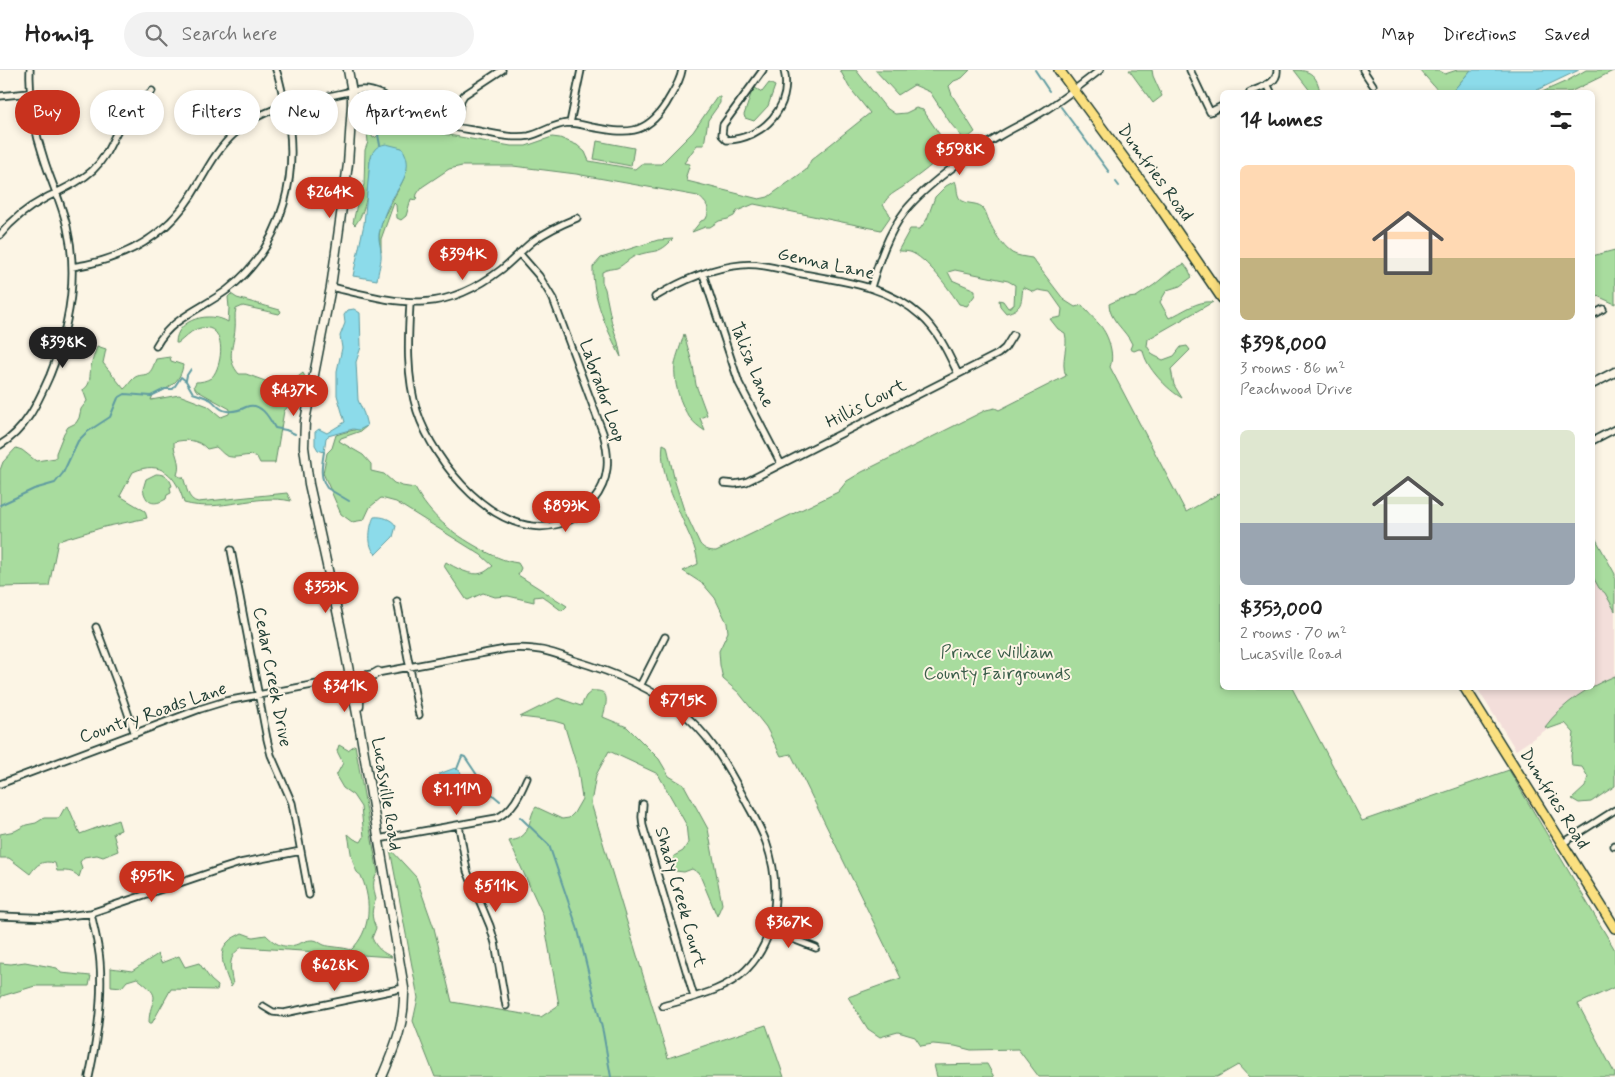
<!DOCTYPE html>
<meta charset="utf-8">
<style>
:root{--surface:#fff;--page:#f2f2f2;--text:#222;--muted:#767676;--line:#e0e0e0;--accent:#c8321e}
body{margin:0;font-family:Mynerve,sans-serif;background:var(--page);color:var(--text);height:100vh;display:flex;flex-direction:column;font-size:19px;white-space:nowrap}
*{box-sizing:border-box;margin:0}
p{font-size:16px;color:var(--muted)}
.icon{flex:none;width:28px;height:28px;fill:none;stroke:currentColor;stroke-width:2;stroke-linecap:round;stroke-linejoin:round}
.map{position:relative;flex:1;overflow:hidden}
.details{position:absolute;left:1220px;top:20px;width:375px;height:600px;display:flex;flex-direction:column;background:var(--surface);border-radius:8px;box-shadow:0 2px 8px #0003}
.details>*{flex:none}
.guide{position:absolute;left:15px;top:20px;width:475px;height:45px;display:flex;gap:10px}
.price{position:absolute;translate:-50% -42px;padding:0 11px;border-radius:18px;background:var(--accent);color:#fff;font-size:16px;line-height:32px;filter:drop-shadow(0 1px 2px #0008)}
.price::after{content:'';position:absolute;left:50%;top:30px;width:15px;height:11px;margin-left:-8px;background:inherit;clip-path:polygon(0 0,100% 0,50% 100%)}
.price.on{background:#222;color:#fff}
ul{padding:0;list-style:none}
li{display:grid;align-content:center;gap:10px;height:265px;padding:0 20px}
li span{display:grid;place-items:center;height:155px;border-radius:8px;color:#555}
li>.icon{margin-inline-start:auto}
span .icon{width:90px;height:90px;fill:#fffc;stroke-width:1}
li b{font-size:21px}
h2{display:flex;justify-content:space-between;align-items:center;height:60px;padding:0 20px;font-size:21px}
.tag{padding:0 18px;border-radius:22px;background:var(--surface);box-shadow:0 2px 8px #0003;font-size:18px;line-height:45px}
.tag.on{background:var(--accent);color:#fff}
header{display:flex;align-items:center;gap:30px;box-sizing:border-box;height:70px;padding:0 25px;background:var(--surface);border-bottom:1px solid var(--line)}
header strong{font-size:24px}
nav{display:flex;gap:28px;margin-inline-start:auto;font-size:18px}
.search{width:350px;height:45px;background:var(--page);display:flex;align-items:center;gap:12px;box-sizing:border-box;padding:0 18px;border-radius:28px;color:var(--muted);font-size:19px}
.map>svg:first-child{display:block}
.built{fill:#f3deda}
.green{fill:#a8dc9e;stroke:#648c69}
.water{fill:#8cdbea;stroke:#609ca1}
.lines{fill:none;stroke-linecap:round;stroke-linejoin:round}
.stream{stroke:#609ca1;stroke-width:2}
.street-casing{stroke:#1f3d34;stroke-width:9}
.secondary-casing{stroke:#1f3d34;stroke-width:11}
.primary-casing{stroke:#1f3d34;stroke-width:12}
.street{stroke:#fcf5e5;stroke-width:5.5}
.secondary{stroke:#fcf5e5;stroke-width:8}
.primary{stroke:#fbe080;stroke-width:9}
.labels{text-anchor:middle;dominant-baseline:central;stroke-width:4;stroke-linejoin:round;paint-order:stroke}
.street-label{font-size:18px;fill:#1f3d34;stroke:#fcf5e5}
.park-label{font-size:18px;fill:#3a5d49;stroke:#fcf5e5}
</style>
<header>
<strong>Homiq</strong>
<div class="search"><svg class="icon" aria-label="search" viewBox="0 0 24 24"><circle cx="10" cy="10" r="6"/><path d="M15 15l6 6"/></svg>Search here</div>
<nav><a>Map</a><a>Directions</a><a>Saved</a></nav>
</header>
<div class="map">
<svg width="1615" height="1007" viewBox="0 0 1615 1007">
<rect width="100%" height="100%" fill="#fcf5e5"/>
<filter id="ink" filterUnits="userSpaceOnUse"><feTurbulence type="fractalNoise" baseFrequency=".02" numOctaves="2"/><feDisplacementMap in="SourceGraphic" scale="10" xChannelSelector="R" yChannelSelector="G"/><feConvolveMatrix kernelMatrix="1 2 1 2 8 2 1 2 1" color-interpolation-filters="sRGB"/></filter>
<g filter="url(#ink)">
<path class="built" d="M 1593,488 L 1615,528 L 1615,613 L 1516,680 L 1477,618 L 1592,618 Z"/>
<path class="green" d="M 840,0 L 856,0 L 885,37 L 895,44 L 906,43 L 916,38 L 923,40 L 948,77 C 939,92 917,106 903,117 C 894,123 888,125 883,135 L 889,143 L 890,147 L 881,160 L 754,134 L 737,141 L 734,146 L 728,149 L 719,151 L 710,157 L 705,157 L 692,162 L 701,151 L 706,149 C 711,139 707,133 698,126 L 576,104 L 513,96 L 462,96 L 449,99 L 422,117 L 417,124 L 416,130 L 411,129 L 406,146 L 401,150 L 397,148 L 396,135 L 394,133 L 381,169 L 381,182 C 371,152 400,126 407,99 L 370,91 C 368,111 369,138 355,155 L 353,153 L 357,134 L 362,124 L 361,120 L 364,115 L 365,80 L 368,72 L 367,62 L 369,56 L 371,55 L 371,64 L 373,68 L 376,67 L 385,58 L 393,55 L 408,56 L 443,64 L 511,76 L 526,76 L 552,67 L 560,68 L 577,75 L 585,82 L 589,91 L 635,99 L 641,94 L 661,94 L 693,62 L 717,27 L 720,27 L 720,33 L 708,50 L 704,75 L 697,75 L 684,93 L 690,94 L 686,106 L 687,111 L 759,129 L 768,127 L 806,100 L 811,90 L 870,43 L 849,17 Z
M 875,0 L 970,0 L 962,8 L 954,11 L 949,16 L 952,25 L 975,62 L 969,67 L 963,68 L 951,54 L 930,22 L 914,15 L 898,25 Z
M 1129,0 L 1152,0 L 1153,6 L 1162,26 L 1153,33 Z
M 1294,0 C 1311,0 1317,6 1320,22 L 1311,22 Z
M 1420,0 L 1438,0 L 1445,4 L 1457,0 L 1471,0 L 1452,22 L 1439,22 Z
M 1586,0 L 1615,0 L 1570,22 L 1542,22 L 1567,11 Z
M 769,13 L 775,16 L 768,36 L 754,51 L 745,48 L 744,45 L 751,24 L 755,18 L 762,22 Z
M 597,71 L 634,78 L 631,96 L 594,89 Z
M 955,111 C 958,117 956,124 960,129 C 966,135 976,132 982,137 C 986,140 987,147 989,151 C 994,162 1002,176 1012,183 C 1017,186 1026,187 1032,188 L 1064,230 L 1075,237 L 1082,235 C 1087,242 1093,247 1098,253 C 1108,263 1115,284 1110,297 L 1186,442 L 1222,422 L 1222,467 L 1220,468 L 1222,476 L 1222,618 L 1292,618 L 1362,751 L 1509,700 L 1615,880 L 1615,917 L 1578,934 L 1615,1004 L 1615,1007 L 1249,1007 L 1238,995 L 1217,1007 L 1039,1007 L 1018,979 L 971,980 L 955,976 L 933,974 L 921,976 L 915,967 L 898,962 L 880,967 L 868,959 L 848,927 L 901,908 L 791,684 L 781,686 L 766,657 L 739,623 L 723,609 L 720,595 L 719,581 L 728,562 L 727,553 L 715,528 L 703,514 L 683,501 L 698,494 C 697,482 692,471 687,460 C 676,433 659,404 663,374 L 667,376 L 675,412 L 684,440 L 700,474 C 704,479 709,481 716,481 L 838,422 L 847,411 L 862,402 L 986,340 L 995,338 L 999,340 L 1066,306 C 1060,291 1069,277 1065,263 L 1058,259 L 1050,249 L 1061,247 L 1062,239 L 1050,222 L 1038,220 L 1034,222 L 1023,217 C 1021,232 1023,239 1006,243 L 1000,236 L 999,230 L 1003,231 L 1008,238 L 1014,235 L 1015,215 L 1008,211 L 955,200 L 948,202 L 952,210 L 975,220 L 975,225 L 967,236 L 959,234 C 950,220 926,187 910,182 C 906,181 901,181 898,181 L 910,159 L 920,159 L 927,149 L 935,127 L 946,116 Z
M 673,169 C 658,185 656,179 638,185 C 630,187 624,195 617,198 C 612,199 607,199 602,202 L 602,212 L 605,219 L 612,254 L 618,272 L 621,287 C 607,260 592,227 593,197 L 601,188 L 658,170 Z
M 1615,180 L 1615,234 L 1593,224 L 1592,186 Z
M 1184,194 L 1188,199 L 1192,207 L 1180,216 L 1167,220 L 1160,232 L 1169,248 C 1183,242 1197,230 1213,232 L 1148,269 L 1147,276 L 1153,285 L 1163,290 L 1174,286 L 1181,277 L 1187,276 L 1190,280 L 1171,299 L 1174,315 L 1182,328 C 1168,320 1145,297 1143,280 L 1139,279 L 1134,281 L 1130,279 L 1132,274 C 1126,260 1109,250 1109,234 L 1120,229 L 1136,227 L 1154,215 L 1171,201 Z
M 231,224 L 237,228 L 280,240 L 281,242 L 279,244 L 243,236 L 236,239 C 234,245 236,252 235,259 C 234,277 225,288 239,304 L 246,304 L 268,312 L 286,312 L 294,310 L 303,303 L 305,307 L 301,322 L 284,341 L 275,393 L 260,393 L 257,387 C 247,382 235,391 225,385 C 222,383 219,379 216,377 L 207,379 C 198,369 186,369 174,372 C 173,383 182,392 177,405 L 180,407 L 183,407 C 187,417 187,430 198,432 L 287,423 L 291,431 C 256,423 220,443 184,433 C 177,406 161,389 133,402 L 120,426 L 145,441 L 147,448 L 104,457 L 58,471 L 49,516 L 0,517 L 0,400 L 3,392 L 16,378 L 22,380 L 36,391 L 56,388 L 56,383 L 64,363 L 68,357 L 76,353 L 79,348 L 81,339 L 87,331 L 83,320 C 92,314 89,306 91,297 C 92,290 95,283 97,276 L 106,279 L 103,293 L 124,319 C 128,316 129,313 132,310 C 137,304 142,306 147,304 C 152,302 154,294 156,289 L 170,287 L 171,291 L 183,295 C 181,312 168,319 153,325 L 151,330 L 179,325 L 208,336 L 221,347 L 229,344 L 230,339 L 196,320 L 194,316 L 196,312 C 201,312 206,311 211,308 C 223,298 229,249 197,259 C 189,262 185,268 178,273 L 176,273 C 176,248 211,241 228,252 L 229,238 L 228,227 Z
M 684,264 L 693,296 L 696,315 L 707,345 L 700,348 L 705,361 C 699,357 694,353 690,348 C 680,335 673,311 675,294 C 676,287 682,272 684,264 Z
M 367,356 L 361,361 L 341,368 L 339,371 L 363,385 L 371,394 L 371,401 L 384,404 L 394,413 L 402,416 L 415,418 C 430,446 452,463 479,478 C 492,485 503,491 518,493 L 521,498 L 518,505 L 567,536 L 562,541 L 542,526 L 534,527 L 534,532 L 508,526 L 495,527 L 483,523 L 468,530 L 466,529 L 444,496 L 446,492 C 454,497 472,507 482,503 C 486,502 490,498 493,496 L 481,485 L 396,432 L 381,428 L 370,437 L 364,450 L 352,452 L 341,444 L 323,403 L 327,383 L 332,378 L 336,365 C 346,361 358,360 367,356 Z
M 156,404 C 165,404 170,408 172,416 L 170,417 L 171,423 L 167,425 L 166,429 C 154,436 146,434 143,419 L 146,409 Z
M 1592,462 L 1615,504 L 1615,541 L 1605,523 L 1599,518 L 1593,507 Z
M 1615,606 L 1615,716 L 1591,732 L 1579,733 L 1572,729 L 1585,717 L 1588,707 L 1582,697 L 1572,696 L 1571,686 L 1574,663 L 1565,653 L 1548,659 L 1545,657 C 1563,633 1588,617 1615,606 Z
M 592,621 C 612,619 606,634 603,647 L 627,657 L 659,689 L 669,706 L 684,715 L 708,759 L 722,834 L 717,846 L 699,803 L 692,799 L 684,802 L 675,801 L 672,793 L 674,786 L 683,781 L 688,773 L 686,754 L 658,704 L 609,681 L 596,705 L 591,733 L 668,988 L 766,955 L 784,1007 L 435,1007 L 413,951 L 418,928 L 390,779 L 416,807 L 434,858 L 452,932 L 541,947 L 559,935 L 543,845 L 509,771 C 513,770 518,770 521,767 C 531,761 529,745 536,737 L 562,749 L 569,748 L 574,743 L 582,729 L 578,700 L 564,654 L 554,651 L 520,647 L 558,628 L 581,636 L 586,626 Z
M 339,675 L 348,680 L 355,675 L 378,803 C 371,810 374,821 376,829 C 371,840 371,847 376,858 L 372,868 C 377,879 382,882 392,887 L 242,877 C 227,886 230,899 233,914 L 231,917 C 226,905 216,882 228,872 C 231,868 237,866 242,863 L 253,867 L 266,865 C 276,875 284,879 298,874 C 304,872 306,870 313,870 C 318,870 319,873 324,875 C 330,877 343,877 351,880 C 371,861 372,832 362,808 C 359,801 361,807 357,802 C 355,799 354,794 353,791 C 350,782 350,773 348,764 L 354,769 L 361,772 L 364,767 L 361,737 L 353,725 L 343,718 L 336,706 L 343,693 L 337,681 Z
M 68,736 L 80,764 L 118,750 L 121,760 L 113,763 L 118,781 L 103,787 L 97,785 L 84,787 L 80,792 L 82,798 L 79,807 C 73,800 65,801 57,801 L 55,793 C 42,790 37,794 30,804 L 9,788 L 0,788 L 0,764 L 15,761 L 26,755 L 36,753 L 44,748 L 59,748 L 64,739 Z
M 158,884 L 161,893 L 179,886 L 185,897 L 199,893 L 211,910 L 218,916 L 217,920 L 171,919 L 152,953 L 149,953 C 149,926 166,930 137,908 L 127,911 L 122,917 L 111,916 L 111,898 L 132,901 Z
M 25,892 L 57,898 L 61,903 L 91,906 L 89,916 L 35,916 L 2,926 L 0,929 L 0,893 L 11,894 Z
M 987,994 L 994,1007 L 937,1007 L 934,995 Z"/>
<path class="water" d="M 1471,0 L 1579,0 L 1533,22 L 1452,22 Z
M 386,74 L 402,78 C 415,98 401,113 391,131 C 386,139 382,151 380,160 C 377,169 381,175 381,183 C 382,191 378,201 377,210 L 353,206 L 364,154 L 370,91 C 373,80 375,76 386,74 Z
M 354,239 L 360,243 L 361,277 L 356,292 L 358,330 L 364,344 L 367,356 L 359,360 L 353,359 L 328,366 L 326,368 L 324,382 L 318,380 L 315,375 L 315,362 L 319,359 L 327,363 L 345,352 L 337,325 L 337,301 L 342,278 L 340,266 L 345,253 L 344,245 L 348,240 Z
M 374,447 C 382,446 392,449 396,456 L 393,467 L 376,484 C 366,477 370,454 374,447 Z
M 455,698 L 460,701 L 465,712 L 477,731 L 473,730 C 469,732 466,733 461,734 C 443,737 442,722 437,708 L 439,704 Z"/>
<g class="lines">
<path class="stream" d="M 1035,0 L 1049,21
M 1061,37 L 1109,102
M 380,75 C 377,63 376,51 383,40
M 1116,112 L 1119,116
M 186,310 L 187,305 L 191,299
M 324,382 C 322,395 319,406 327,418 L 349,431
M 0,435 L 34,419 L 55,413 L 63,403 L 78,371 L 87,362 L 110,347 L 118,328 L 125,324 L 151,326 L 165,319 L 173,319 L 181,307 L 186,311 L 193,323 C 199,325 206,327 211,330 C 217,334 218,340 227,341 C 234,342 240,340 246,337 C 260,331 269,347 275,358 L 286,360 L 295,364
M 457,699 L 462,686 L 465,687 L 487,720 L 500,731
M 520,747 L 549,775 L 578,860 L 603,962 L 611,1007"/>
<defs>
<path id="street" d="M 763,0 L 723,55 L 722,65 L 727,70 C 763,69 793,37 784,0
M 1190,0 L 1210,42 L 1222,36
M 1363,0 L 1373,15
M 1267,14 L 1271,22
M 1250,22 C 1261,17 1278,14 1277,0
M 0,26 L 29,23
M 570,53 L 581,0
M 455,57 L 461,30 L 464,25 L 502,0
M 0,165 C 12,150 27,138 44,129 C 61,120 79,113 93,100 C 109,85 113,65 125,48 C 133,38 142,29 152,21
M 72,197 C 121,190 164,168 191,126 C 205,104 215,81 234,64 C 259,39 291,34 324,27 C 336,25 349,21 361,20 C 386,18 403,45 428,52 C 442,56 458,58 473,60 C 491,63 510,69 529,66 C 542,63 554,54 568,53 C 576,53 583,55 591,57 C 625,63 645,67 666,34 C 672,23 680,13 682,0
M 703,204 L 739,313 L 781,394
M 331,217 C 400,233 440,247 502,199 C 513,190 522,180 533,171 C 547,161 562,154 577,148
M 871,217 C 879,191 888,163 905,141 C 925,116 969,84 998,67 C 1012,58 1027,52 1041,43 C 1062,30 1081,15 1100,0
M 655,227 C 681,211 710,198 741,195 C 760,193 779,199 797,203 C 841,211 887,215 921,246 C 939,262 948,283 958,304
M 410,233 C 408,269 406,306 417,341 C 434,393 497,472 559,454 C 573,450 585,443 593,431 C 610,410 610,388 603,363 L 553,229 L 539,206 L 519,183
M 1592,245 L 1603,239
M 156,276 C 171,248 203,238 227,220 C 285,175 302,98 284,29 C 281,20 280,9 276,0
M 1592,371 L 1615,359
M 0,375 C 26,360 38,332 50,305 C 69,258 79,208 67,157 C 62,134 51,112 44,89 C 34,60 29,31 30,0
M 724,413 L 735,414 L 746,412 L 998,284 L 1005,278 L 1013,265
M 231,480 L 267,669 L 271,685 L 292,733 L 309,825
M 397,531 L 419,645
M 96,557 L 122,626 L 135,664
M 640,616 L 665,567
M 0,714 L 200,639 L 226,631 L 506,579 C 515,578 524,578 533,579 C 547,580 560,585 573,590 C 610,601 649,616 679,640 C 708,663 725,692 742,724 C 750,740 760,755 766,772 C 781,814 779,867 746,900 C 724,922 692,927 663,936
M 643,734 L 642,747 L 643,756 L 694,927
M 459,756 L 467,801 L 490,856 L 495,873 L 506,936
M 378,769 L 497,748 C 514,739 520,724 527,708
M 1563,773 L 1615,740
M 1614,776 L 1615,775
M 0,846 L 52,848 L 91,843 L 218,800 L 240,793 L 301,781
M 770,860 L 816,878
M 263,936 L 273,942 L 284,943 L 404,918
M 89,1007 C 97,970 103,931 100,892 C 99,876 94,859 91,843"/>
<path id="secondary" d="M 348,0 L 352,22 L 352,34 L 348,94 L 331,217 L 305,351 L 304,377 L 309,414 L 341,559 L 360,660 L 404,918 C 405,954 396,974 382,1007
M 1592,314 L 1615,302
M 359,636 C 359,617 362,611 378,602"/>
<path id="primary" d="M 1059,0 L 1160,137 L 1222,228
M 1465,618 L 1615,858"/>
</defs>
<use href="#street" class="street-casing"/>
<use href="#secondary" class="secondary-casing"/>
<use href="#primary" class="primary-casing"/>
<use href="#street" class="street"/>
<use href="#secondary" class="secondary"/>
<use href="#primary" class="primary"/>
</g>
</g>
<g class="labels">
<g class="street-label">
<text transform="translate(1155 103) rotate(54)">Dumfries Road</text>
<text transform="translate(826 194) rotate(12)">Genna Lane</text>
<text transform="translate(752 295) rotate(68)">Talisa Lane</text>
<text transform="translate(602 321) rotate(71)">Labrador Loop</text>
<text transform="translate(866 334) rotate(-27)">Hillis Court</text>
<text transform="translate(272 607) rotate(79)">Cedar Creek Drive</text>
<text transform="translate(153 643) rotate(-19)">Country Roads Lane</text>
<text transform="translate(386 724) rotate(81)">Lucasville Road</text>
<text transform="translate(1554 729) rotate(58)">Dumfries Road</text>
<text transform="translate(680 827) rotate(74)">Shady Creek Court</text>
</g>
<g class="park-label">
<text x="997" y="583">Prince William<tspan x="997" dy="21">County Fairgrounds</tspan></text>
</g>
</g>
</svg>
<b class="price" style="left:960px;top:106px">$598K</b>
<b class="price" style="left:330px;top:149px">$264K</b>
<b class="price" style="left:463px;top:211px">$394K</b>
<b class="price on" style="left:63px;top:299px">$398K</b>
<b class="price" style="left:294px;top:347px">$437K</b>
<b class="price" style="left:566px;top:463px">$893K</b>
<b class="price" style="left:326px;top:544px">$353K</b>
<b class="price" style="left:345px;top:643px">$341K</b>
<b class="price" style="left:683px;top:657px">$715K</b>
<b class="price" style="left:457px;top:746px">$1.11M</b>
<b class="price" style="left:152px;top:833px">$951K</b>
<b class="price" style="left:496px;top:843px">$511K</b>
<b class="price" style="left:789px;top:879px">$367K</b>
<b class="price" style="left:335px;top:922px">$628K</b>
<div class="guide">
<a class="tag on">Buy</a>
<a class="tag">Rent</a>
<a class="tag">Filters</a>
<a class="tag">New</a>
<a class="tag">Apartment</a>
</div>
<section class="details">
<h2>14 homes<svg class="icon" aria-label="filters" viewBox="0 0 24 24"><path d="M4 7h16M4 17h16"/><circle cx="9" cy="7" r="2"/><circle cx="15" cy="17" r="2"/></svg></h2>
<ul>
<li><span style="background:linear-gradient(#ffd9b3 60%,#c2b280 0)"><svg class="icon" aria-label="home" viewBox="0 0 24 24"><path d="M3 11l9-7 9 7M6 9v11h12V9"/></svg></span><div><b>$398,000</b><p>3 rooms · 86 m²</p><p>Peachwood Drive</p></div></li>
<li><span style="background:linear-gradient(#dfe7d0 60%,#9aa5b1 0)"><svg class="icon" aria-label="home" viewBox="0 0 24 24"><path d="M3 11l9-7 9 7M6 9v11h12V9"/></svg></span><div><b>$353,000</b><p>2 rooms · 70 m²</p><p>Lucasville Road</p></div></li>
</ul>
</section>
</div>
